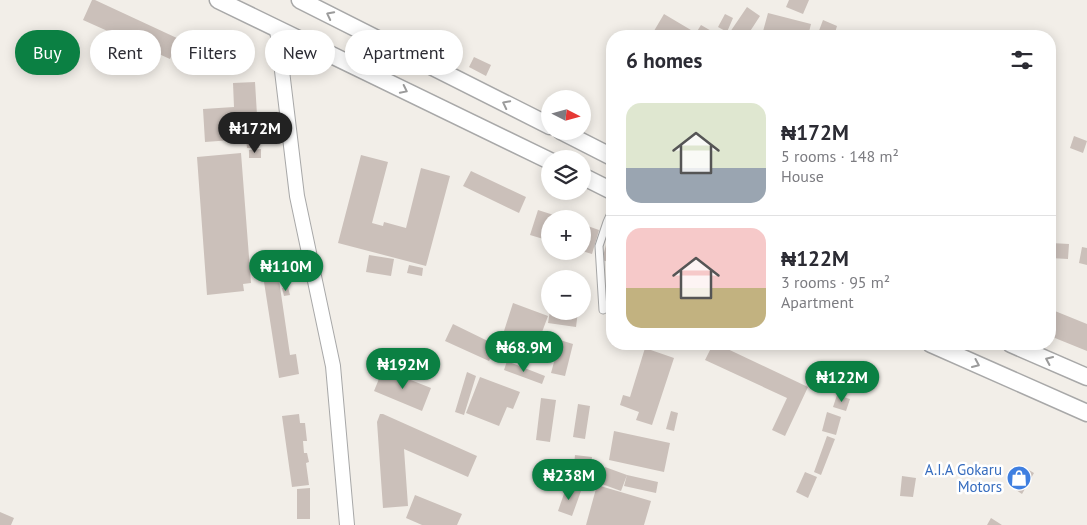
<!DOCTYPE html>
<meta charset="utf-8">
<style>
:root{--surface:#fff;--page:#f2f2f3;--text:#2b2b33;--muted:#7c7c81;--line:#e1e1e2;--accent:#0b8043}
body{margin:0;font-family:"PT Sans",sans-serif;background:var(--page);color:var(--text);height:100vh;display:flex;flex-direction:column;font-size:19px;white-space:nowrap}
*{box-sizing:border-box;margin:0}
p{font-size:16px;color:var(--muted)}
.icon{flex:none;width:28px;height:28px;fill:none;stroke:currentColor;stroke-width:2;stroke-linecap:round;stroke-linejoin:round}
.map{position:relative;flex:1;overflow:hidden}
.panel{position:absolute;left:606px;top:30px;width:450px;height:320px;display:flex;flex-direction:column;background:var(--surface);border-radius:20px;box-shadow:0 2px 12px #0003}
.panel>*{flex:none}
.hud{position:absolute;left:15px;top:30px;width:475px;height:45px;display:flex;gap:10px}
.needle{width:32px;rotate:96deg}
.tools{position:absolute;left:541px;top:90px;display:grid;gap:10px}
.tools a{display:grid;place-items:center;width:50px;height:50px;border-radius:50%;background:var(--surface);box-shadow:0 2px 12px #0003;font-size:25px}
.price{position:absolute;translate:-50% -42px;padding:0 11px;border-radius:18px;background:var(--accent);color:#fff;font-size:16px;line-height:32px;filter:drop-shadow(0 1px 2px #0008)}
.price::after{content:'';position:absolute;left:50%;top:30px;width:15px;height:11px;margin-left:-8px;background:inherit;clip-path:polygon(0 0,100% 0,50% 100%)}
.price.selected{background:#222;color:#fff}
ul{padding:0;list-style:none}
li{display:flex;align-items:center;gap:15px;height:125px;padding:0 20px}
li+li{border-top:1px solid var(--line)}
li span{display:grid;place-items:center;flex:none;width:140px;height:100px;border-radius:15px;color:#555}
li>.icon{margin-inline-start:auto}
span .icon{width:60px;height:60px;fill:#fffc;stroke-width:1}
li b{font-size:21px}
h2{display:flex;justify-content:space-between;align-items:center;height:60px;padding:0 20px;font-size:21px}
.chip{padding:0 18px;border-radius:22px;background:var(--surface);box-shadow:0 2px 12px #0003;font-size:18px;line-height:45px}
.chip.selected{background:var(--accent);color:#fff}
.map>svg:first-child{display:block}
.building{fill:#cbc0ba}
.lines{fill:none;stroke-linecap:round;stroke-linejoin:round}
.service-casing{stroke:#a8a8a8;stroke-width:9}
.minor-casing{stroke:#a8a8a8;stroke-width:16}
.tertiary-casing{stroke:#a8a8a8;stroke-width:19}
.service{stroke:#fff;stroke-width:7}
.minor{stroke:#fff;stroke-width:14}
.tertiary{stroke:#fff;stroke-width:16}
.oneway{stroke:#9b9b9b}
.labels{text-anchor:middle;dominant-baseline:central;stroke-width:5;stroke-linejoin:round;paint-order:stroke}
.shop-label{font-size:15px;fill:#366cbe;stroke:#fff;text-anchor:end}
</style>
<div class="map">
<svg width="1087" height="525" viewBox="0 0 1087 525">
<rect width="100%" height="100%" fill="#f2eee8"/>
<path class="building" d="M 92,0 L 95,0 L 179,39 L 170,59 L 83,20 Z
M 789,0 L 809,0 L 803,14 L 786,7 Z
M 747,7 L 760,16 L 747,36 L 731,36 L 728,35 Z
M 768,13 L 811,24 L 808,36 L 762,35 Z
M 664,14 L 696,33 L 701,25 L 720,36 L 651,36 Z
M 725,14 L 733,18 L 727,32 L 718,27 Z
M 823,20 L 837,26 L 834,36 L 817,36 Z
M 214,53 L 225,56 L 221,72 L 210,69 Z
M 474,57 L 491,65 L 486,76 L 469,67 Z
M 255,82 L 259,148 L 247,148 L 246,139 L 205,142 L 203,109 L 234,107 L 233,83 Z
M 1074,136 L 1087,141 L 1083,153 L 1070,148 Z
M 261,149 L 261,158 L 249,158 L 249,150 Z
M 241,153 L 251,283 L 243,284 L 244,291 L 207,295 L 197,157 Z
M 361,155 L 388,162 L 372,223 L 383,226 L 384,222 L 406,228 L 421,168 L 450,176 L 426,266 L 338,243 Z
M 471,171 L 526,197 L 519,213 L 463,186 Z
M 538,210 L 563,218 L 550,219 L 550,241 L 530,235 Z
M 582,224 L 599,230 L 592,254 L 582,251 Z
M 607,241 L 612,243 L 612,263 L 602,260 Z
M 1051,243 L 1069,244 L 1068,259 L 1050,258 Z
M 1082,247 L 1087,248 L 1087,265 L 1079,263 Z
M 369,255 L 394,259 L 391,276 L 366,272 Z
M 409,265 L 423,268 L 422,276 L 407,273 Z
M 279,280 L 290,355 L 296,354 L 299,374 L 279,378 L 264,282 Z
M 288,287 L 290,295 L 284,296 L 282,288 Z
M 513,303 L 548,316 L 538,343 L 504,331 Z
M 1050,309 L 1087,324 L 1087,351 L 1050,336 Z
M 550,311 L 578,311 L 576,327 L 548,323 Z
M 453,324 L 496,345 L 489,361 L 445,341 Z
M 560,340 L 573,344 L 565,376 L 551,373 Z
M 701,344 L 717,344 L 808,387 L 785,436 L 772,430 L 787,398 L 705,360 L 711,348 Z
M 645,348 L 674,358 L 652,425 L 636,420 L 639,412 L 620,405 L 623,395 L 630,397 Z
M 507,361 L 545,376 L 542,384 L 504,370 Z
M 383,369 L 431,388 L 422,411 L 374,391 Z
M 467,372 L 476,376 L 464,415 L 455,412 Z
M 480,377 L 520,392 L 513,409 L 507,407 L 499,426 L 466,413 Z
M 837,395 L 850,399 L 846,411 L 833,407 Z
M 541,398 L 556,400 L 550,442 L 536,440 Z
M 578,404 L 590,406 L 585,439 L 573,437 Z
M 671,411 L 678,413 L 674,431 L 666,429 Z
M 827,412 L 841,417 L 836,435 L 822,431 Z
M 299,414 L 300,423 L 305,423 L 307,441 L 303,441 L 304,453 L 307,453 L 309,462 L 306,463 L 309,485 L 292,487 L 282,416 Z
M 380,414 L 383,414 L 477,456 L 468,477 L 404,449 L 408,506 L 383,508 L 377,422 Z
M 614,431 L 670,443 L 664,472 L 609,460 Z
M 827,436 L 835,439 L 821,475 L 814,472 Z
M 575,455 L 592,457 L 590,478 L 573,476 Z
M 1022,466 L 1034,473 L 1022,494 L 1010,486 Z
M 605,467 L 627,475 L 621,491 L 599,483 Z
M 805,472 L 817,477 L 808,498 L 796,492 Z
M 627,475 L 658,482 L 656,493 L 624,486 Z
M 902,476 L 916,478 L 913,497 L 900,496 Z
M 567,485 L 581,491 L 572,516 L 558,511 Z
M 597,485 L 651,501 L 644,525 L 586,525 Z
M 310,488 L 310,519 L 297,519 L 297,489 Z
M 415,495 L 462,514 L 457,525 L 422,525 L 406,518 Z
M 0,512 L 14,518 L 11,525 L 0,525 Z
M 991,518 L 1002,525 L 987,525 Z"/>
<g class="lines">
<defs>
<path id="service" d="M 603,310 L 599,246 L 607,222 L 612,211"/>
<path id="minor" d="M 277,29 L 297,196 L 333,366 L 347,525"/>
<path id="tertiary" d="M 218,0 L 550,161
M 300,0 L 550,126
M 561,131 L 612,157
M 582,176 L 612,191
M 931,344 L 1087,413
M 1011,344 L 1087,377"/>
</defs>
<use href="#service" class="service-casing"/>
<use href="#minor" class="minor-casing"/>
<use href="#tertiary" class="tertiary-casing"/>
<use href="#service" class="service"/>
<use href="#minor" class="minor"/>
<use href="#tertiary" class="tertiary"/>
</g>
<defs><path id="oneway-chevron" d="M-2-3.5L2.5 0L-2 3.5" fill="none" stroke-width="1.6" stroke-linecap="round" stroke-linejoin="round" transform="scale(1.25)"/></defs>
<g class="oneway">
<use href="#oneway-chevron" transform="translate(330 15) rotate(-153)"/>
<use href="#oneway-chevron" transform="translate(404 90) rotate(26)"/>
<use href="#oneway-chevron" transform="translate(506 104) rotate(-153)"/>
<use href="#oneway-chevron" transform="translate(1049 360) rotate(-156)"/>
<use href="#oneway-chevron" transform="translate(976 364) rotate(24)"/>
</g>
<defs>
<symbol id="shop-disc" viewBox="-11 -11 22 22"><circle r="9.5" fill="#3f7fe0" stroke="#fff"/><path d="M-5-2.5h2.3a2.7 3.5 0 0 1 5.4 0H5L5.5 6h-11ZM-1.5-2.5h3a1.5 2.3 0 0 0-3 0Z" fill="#fff"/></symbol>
</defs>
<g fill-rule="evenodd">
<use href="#shop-disc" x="1005" y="464" width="28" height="28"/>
</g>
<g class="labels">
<g class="shop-label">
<text x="1002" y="469">A.I.A Gokaru<tspan x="1002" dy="17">Motors</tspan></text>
</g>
</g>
</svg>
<div class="tools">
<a><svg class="needle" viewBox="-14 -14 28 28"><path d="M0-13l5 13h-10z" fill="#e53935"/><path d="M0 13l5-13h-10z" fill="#7c7c81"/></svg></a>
<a><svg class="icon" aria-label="layers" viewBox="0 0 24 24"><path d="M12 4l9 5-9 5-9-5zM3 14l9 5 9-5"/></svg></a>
<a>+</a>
<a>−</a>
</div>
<b class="price selected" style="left:255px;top:154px">₦172M</b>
<b class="price" style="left:286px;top:292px">₦110M</b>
<b class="price" style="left:524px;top:373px">₦68.9M</b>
<b class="price" style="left:403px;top:390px">₦192M</b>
<b class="price" style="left:842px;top:403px">₦122M</b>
<b class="price" style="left:569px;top:501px">₦238M</b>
<div class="hud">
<a class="chip selected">Buy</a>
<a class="chip">Rent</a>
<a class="chip">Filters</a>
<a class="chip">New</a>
<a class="chip">Apartment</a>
</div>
<section class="panel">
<h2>6 homes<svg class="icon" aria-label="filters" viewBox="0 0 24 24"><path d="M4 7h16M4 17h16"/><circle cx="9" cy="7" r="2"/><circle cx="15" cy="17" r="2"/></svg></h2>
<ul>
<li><span style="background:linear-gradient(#dfe7d0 65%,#9aa5b1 0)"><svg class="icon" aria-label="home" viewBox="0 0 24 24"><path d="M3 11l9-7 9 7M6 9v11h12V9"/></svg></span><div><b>₦172M</b><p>5 rooms · 148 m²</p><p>House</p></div></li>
<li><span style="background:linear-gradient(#f6c9c9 60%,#c2b280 0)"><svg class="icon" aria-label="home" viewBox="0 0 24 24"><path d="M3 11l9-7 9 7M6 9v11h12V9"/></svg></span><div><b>₦122M</b><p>3 rooms · 95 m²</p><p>Apartment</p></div></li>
</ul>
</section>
</div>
